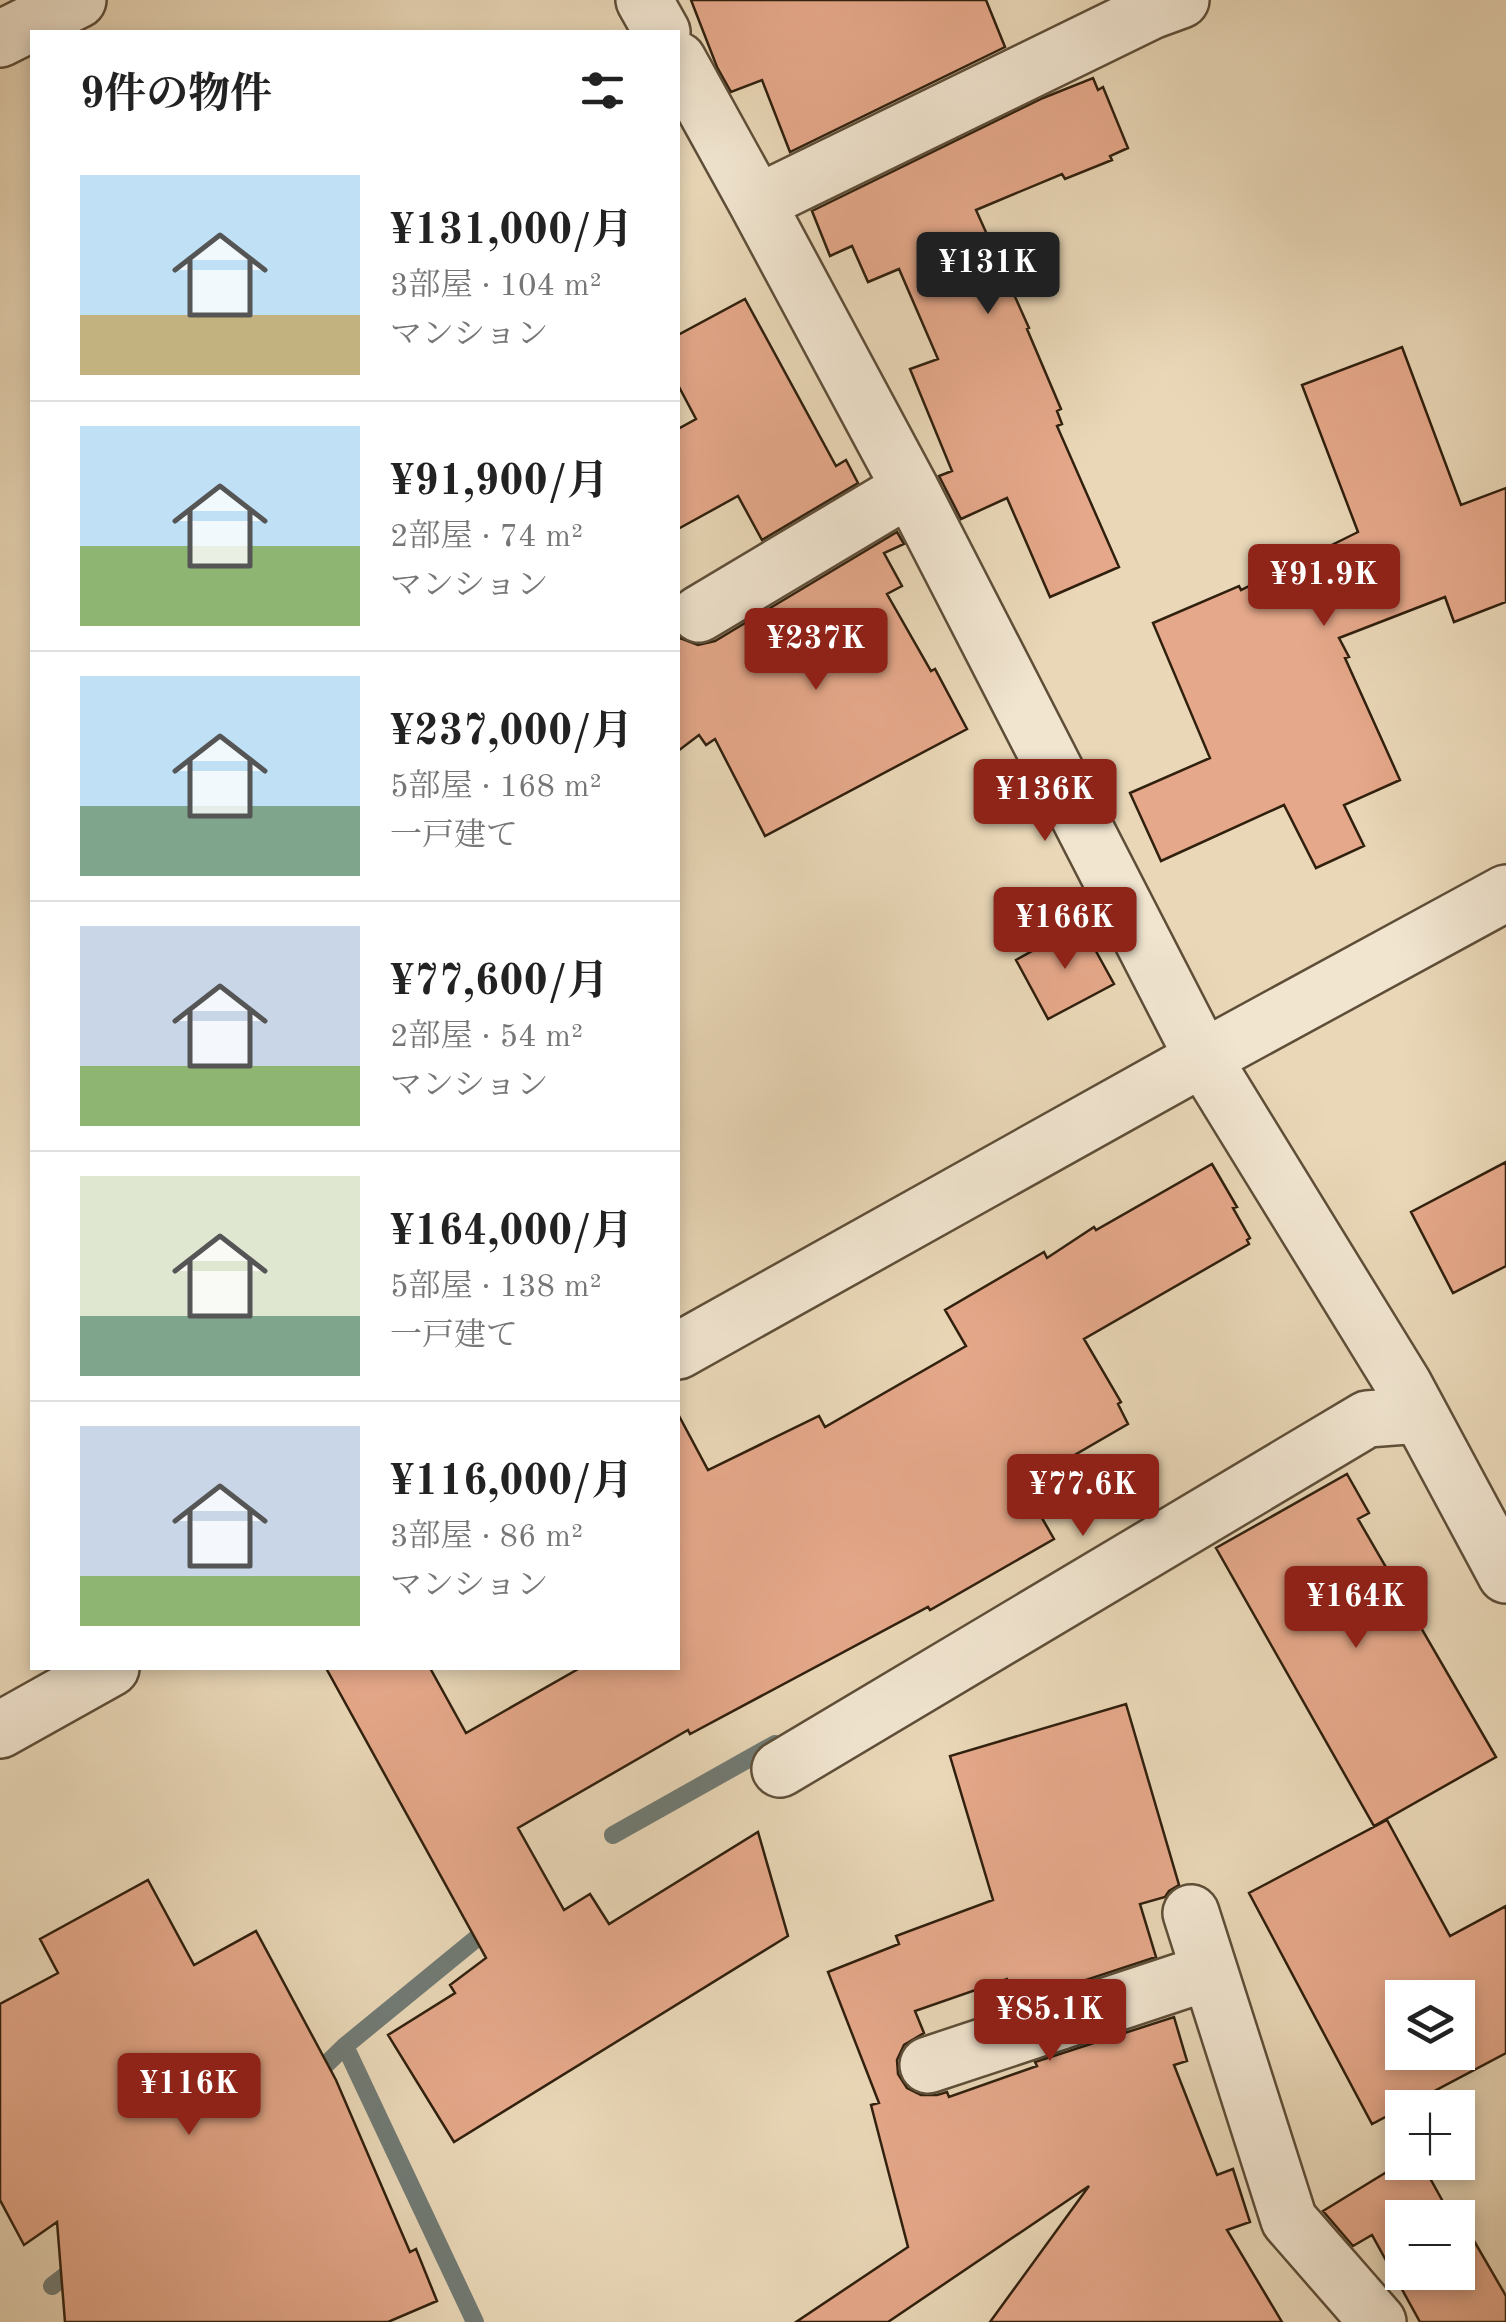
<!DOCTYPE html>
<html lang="ja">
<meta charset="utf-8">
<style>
:root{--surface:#fff;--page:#f2f2f2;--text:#222;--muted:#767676;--line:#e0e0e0;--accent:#8f2418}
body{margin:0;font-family:"Old Standard TT","Noto Serif JP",serif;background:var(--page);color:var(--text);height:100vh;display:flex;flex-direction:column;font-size:38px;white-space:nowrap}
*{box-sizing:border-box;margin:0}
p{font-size:32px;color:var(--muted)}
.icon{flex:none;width:55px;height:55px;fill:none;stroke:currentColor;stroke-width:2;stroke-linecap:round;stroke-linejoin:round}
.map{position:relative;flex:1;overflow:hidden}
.panel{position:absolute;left:30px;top:30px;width:650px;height:1640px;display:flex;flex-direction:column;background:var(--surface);border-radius:0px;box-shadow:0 5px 15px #0003}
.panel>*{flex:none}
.controls{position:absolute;left:1385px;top:1980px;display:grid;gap:20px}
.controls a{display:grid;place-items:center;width:90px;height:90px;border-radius:0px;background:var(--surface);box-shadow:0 5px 15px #0003;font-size:50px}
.price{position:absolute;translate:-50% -85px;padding:0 22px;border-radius:10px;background:var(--accent);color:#fff;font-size:32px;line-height:65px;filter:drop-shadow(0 2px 5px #0008)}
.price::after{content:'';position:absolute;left:50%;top:60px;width:30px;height:22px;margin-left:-15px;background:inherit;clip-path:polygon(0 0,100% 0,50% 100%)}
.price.current{background:#222;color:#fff}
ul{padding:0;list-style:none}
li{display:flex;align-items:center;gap:30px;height:250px;padding:0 50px}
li+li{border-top:2px solid var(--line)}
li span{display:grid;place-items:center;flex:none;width:280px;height:200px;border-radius:0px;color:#555}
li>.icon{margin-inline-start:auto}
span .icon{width:120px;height:120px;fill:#fffc;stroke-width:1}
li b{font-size:42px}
h2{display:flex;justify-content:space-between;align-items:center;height:120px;padding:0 50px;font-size:42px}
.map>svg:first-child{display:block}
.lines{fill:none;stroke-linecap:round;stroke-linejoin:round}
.stream{stroke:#717b75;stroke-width:18}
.building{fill:#e5a88a;stroke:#30200e;stroke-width:2.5;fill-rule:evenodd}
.minor-casing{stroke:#5e4e38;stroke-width:60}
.minor{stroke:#f1e5d0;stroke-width:55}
</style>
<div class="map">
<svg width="1506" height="2322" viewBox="0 0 1506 2322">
<rect width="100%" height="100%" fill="#e9d7b7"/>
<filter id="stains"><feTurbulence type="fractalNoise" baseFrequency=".002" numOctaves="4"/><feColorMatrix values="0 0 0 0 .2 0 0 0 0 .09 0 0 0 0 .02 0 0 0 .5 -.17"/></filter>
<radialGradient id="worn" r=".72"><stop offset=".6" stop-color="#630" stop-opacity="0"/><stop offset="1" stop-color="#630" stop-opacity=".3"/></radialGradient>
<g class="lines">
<path class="stream" d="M 613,1835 L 775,1744
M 345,2046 L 475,2322
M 312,2078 L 345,2046 L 494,1924
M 52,2286 L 78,2266"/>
</g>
<path class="building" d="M 691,0 L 986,0 L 1005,47 L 790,152 L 762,80 L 731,92 L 717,67 Z
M 1093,78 L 1098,90 L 1103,87 L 1128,148 L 1110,156 L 1112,160 L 1065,179 L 1062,174 L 976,210 L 1029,328 L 1027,329 L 1061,409 L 1057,411 L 1062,424 L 1057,426 L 1119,567 L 1050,597 L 1007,498 L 961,519 L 939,476 L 952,471 L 910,369 L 938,359 L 899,269 L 868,282 L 852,246 L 830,256 L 812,211 L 1043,98 Z
M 745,299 L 836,466 L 846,460 L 858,483 L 762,540 L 738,496 L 678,529 L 678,429 L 696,419 L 678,385 L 678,335 Z
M 1402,347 L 1461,505 L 1506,488 L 1506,602 L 1454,622 L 1445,597 L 1339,638 L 1349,657 L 1345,658 L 1400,780 L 1344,805 L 1364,846 L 1316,868 L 1284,805 L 1161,861 L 1130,793 L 1210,758 L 1153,623 L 1239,586 L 1241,590 L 1358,532 L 1302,385 Z
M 897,532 L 904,544 L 884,553 L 902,586 L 887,594 L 931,671 L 935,669 L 967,729 L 765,836 L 715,739 L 706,745 L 699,735 L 678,751 L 678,640 L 680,638 L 698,645 L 715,641 Z
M 1081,924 L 1114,984 L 1048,1019 L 1016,960 Z
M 1506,1162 L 1506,1266 L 1453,1293 L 1411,1212 Z
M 1212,1164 L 1237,1207 L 1233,1208 L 1250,1238 L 1247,1240 L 1249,1244 L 1084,1339 L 1121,1402 L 1118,1404 L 1128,1424 L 1023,1485 L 1054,1539 L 930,1610 L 928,1607 L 690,1734 L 688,1730 L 518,1828 L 564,1910 L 590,1894 L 609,1924 L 758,1832 L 788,1936 L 454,2142 L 388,2035 L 455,1993 L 450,1985 L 486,1958 L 326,1668 L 430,1668 L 466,1733 L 580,1668 L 678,1668 L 678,1414 L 708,1470 L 819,1416 L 825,1427 L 966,1346 L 945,1310 L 1044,1252 L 1047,1258 L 1094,1227 L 1096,1230 Z
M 1347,1474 L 1369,1513 L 1358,1519 L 1496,1757 L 1374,1826 L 1216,1548 Z
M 1126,1704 L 1179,1885 L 1169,1891 L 1165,1897 L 1140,1904 L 1156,1957 L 1016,2003 L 1007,1979 L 915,2011 L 924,2033 L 904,2045 L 897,2060 L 898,2074 L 907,2088 L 921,2095 L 937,2095 L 947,2092 L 949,2097 L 1037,2066 L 1035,2062 L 1174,2017 L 1187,2061 L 1174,2065 L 1217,2175 L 1233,2169 L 1250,2222 L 1227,2230 L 1282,2322 L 990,2322 L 1089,2186 L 888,2322 L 796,2322 L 908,2247 L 871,2105 L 879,2103 L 828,1972 L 899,1944 L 896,1936 L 993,1900 L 950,1756 Z
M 1387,1820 L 1450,1936 L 1506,1906 L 1506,2053 L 1372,2124 L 1249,1893 ZM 1402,1998 L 1458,1998 L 1458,2052 L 1402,2052 Z
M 148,1880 L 194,1965 L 256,1931 L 336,2080 L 410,2252 L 416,2249 L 437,2301 L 388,2322 L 65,2322 L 57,2222 L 24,2245 L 0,2200 L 0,2004 L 58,1973 L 40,1939 Z
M 1403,2162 L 1421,2162 L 1452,2218 L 1402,2218 L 1402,2272 L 1458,2272 L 1458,2228 L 1459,2231 L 1466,2227 L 1506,2296 L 1506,2322 L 1420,2322 L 1372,2235 L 1353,2246 L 1323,2211 Z"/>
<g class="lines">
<defs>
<path id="minor" d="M 644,0 L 662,32
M 0,39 L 78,0
M 678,60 L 757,203 L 910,488 L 1203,1058 L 1404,1385 L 1506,1575
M 757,203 L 1151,11 L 1181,0
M 699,614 L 910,488
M 678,1351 L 1203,1058 L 1506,893
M 0,1730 L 111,1668
M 780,1769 L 1367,1419 L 1420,1415
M 1191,1913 L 1289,2220 L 1378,2322
M 928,2065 L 1209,1972"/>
</defs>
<use href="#minor" class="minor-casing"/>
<use href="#minor" class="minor"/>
</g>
<rect width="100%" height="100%" filter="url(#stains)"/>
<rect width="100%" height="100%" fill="url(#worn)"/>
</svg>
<div class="controls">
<a><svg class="icon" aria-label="layers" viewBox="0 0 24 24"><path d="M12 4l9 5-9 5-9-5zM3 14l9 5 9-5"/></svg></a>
<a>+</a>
<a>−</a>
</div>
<b class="price current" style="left:988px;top:317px">¥131K</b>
<b class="price" style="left:1324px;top:629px">¥91.9K</b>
<b class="price" style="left:816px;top:693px">¥237K</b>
<b class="price" style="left:1045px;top:844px">¥136K</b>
<b class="price" style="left:1065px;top:972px">¥166K</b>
<b class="price" style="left:1083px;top:1539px">¥77.6K</b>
<b class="price" style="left:1356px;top:1651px">¥164K</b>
<b class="price" style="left:1050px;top:2064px">¥85.1K</b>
<b class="price" style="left:189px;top:2138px">¥116K</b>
<section class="panel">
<h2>9件の物件<svg class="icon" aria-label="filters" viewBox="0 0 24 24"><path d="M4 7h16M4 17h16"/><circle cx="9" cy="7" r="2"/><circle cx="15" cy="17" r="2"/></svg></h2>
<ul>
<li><span style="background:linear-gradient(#bfe0f5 70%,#c2b280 0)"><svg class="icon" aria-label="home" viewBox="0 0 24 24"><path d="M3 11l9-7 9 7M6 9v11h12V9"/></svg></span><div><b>¥131,000/月</b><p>3部屋 · 104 m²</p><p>マンション</p></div></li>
<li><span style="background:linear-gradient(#bfe0f5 60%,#8fb573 0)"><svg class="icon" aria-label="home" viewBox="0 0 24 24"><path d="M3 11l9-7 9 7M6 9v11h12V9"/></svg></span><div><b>¥91,900/月</b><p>2部屋 · 74 m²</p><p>マンション</p></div></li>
<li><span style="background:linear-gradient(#bfe0f5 65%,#7fa58c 0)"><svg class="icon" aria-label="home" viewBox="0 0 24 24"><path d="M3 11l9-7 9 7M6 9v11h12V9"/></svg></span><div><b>¥237,000/月</b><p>5部屋 · 168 m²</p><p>一戸建て</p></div></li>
<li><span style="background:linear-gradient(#c9d6e8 70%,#8fb573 0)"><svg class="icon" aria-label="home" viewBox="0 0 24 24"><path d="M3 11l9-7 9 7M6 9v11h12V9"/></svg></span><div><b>¥77,600/月</b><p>2部屋 · 54 m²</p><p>マンション</p></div></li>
<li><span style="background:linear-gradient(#dfe7d0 70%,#7fa58c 0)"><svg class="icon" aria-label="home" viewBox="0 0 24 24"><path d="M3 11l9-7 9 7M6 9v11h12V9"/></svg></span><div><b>¥164,000/月</b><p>5部屋 · 138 m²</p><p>一戸建て</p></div></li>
<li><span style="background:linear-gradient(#c9d6e8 75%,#8fb573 0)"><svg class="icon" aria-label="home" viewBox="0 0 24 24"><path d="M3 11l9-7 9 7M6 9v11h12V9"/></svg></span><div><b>¥116,000/月</b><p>3部屋 · 86 m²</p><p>マンション</p></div></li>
</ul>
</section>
</div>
